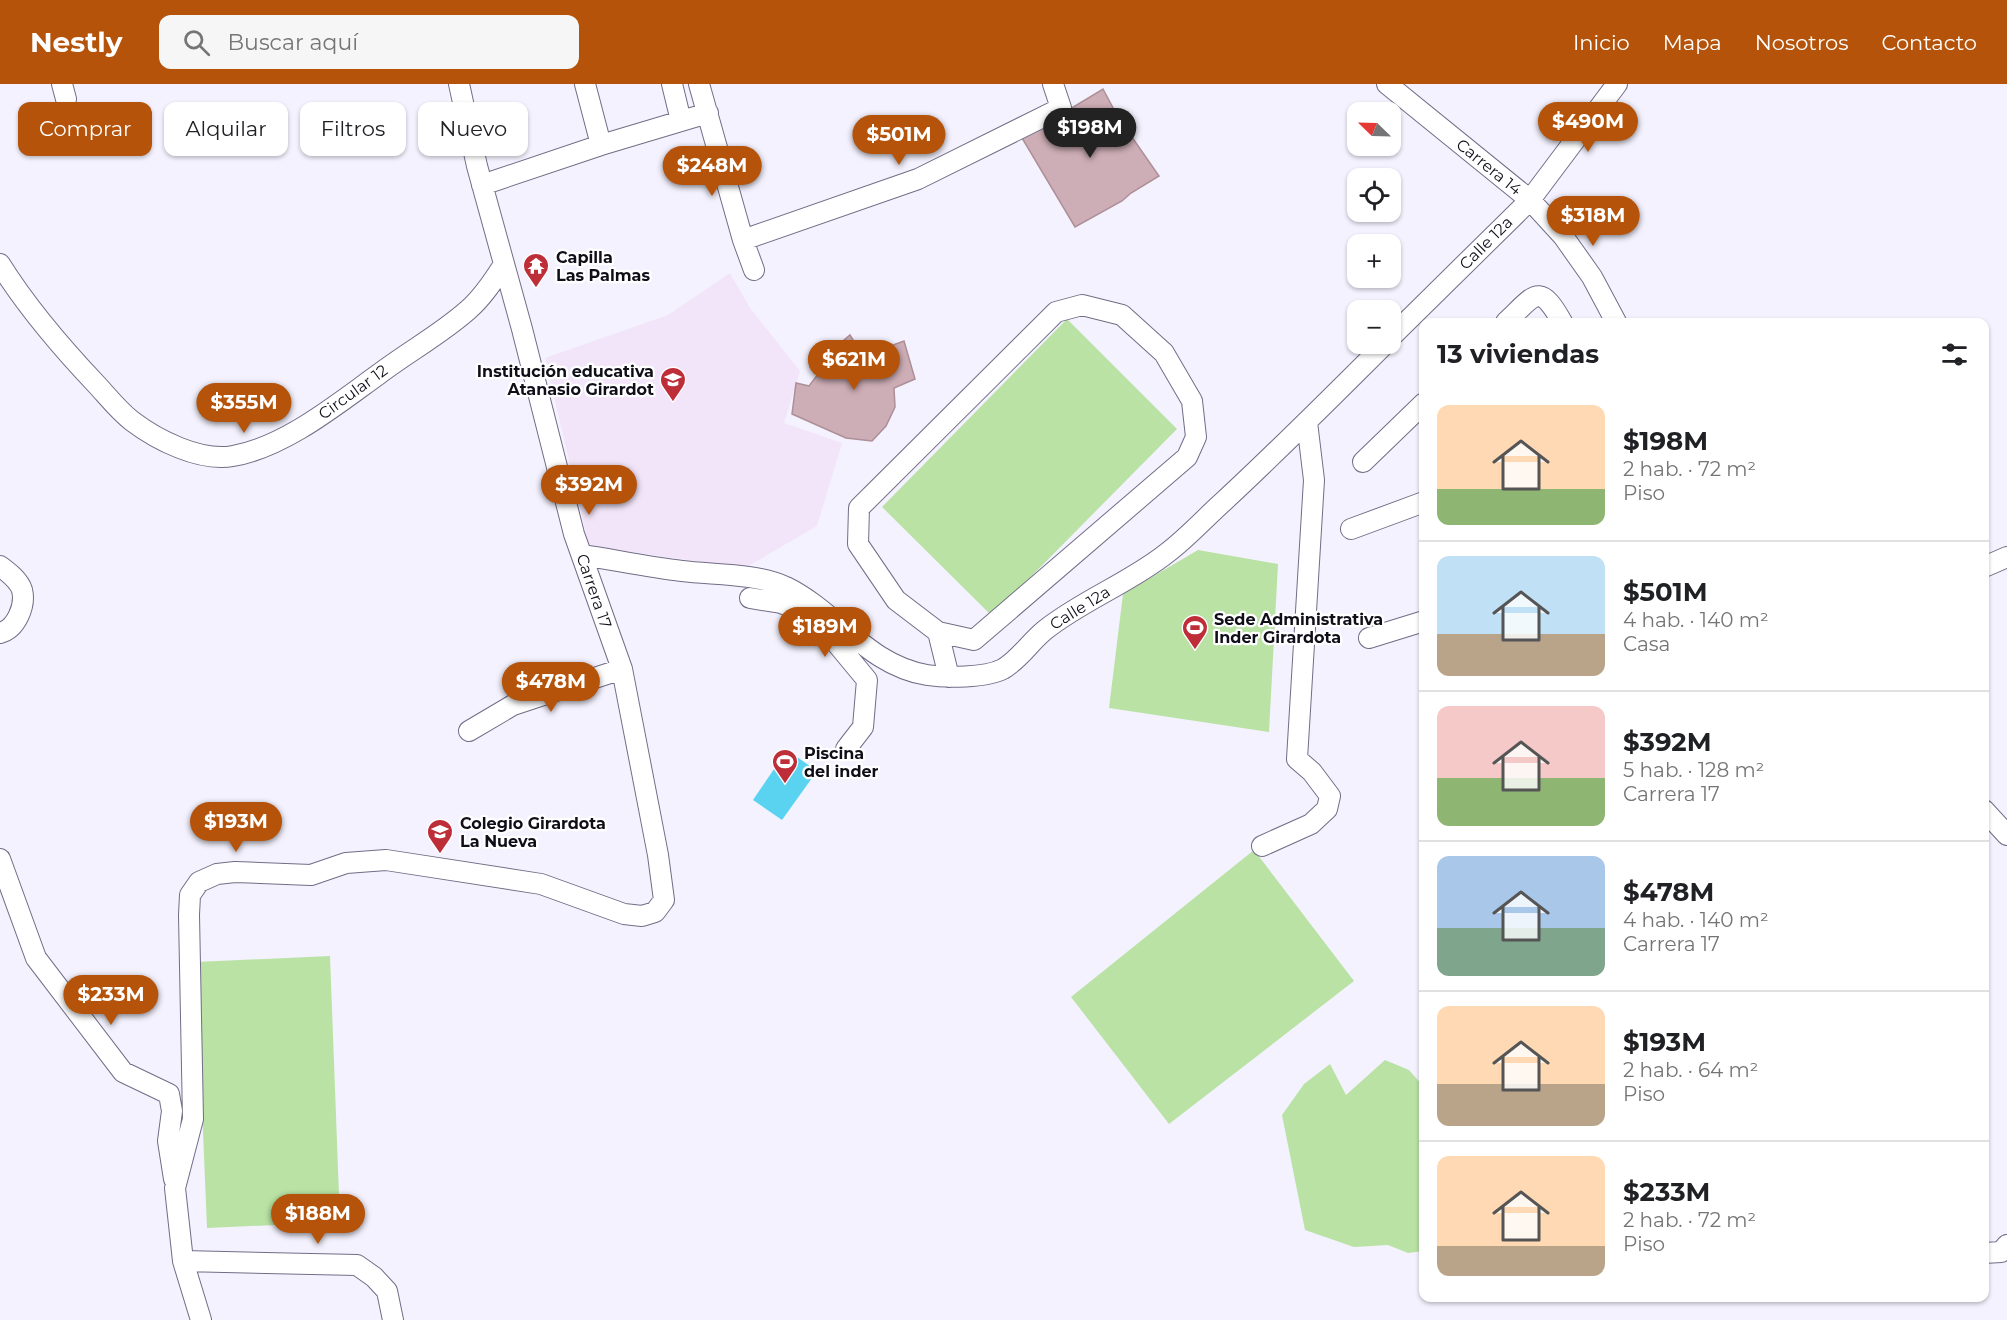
<!DOCTYPE html>
<html lang="es">
<meta charset="utf-8">
<style>
:root{--surface:#fff;--page:#f6f6f6;--text:#202124;--muted:#757577;--line:#e0e0e0;--accent:#b45309}
body{margin:0;font-family:Montserrat,sans-serif;background:var(--page);color:var(--text);height:100vh;display:flex;flex-direction:column;font-size:22px;white-space:nowrap}
*{box-sizing:border-box;margin:0}
p{font-size:20px;color:var(--muted)}
.icon{flex:none;width:33px;height:33px;fill:none;stroke:currentColor;stroke-width:2;stroke-linecap:round;stroke-linejoin:round}
.map{position:relative;flex:1;overflow:hidden}
.details{position:absolute;left:1419px;top:234px;width:570px;height:984px;display:flex;flex-direction:column;background:var(--surface);border-radius:12px;box-shadow:0 2px 4px #0004}
.details>*{flex:none}
.banner{position:absolute;left:18px;top:18px;width:570px;height:54px;display:flex;gap:12px}
.needle{width:39px;rotate:293deg}
.fabs{position:absolute;left:1347px;top:18px;display:grid;gap:12px}
.fabs a{display:grid;place-items:center;width:54px;height:54px;border-radius:12px;background:var(--surface);box-shadow:0 2px 4px #0004;font-size:30px}
.price{position:absolute;translate:-50% -51px;padding:0 14px;border-radius:21px;background:var(--accent);color:#fff;font-size:20px;line-height:39px;filter:drop-shadow(0 2px 3px #0008)}
.price::after{content:'';position:absolute;left:50%;top:36px;width:18px;height:14px;margin-left:-9px;background:inherit;clip-path:polygon(0 0,100% 0,50% 100%)}
.price.on{background:#222;color:#fff}
ul{padding:0;list-style:none}
li{display:flex;align-items:center;gap:18px;height:150px;padding:0 18px}
li+li{border-top:2px solid var(--line)}
li span{display:grid;place-items:center;flex:none;width:168px;height:120px;border-radius:12px;color:#555}
li>.icon{margin-inline-start:auto}
span .icon{width:72px;height:72px;fill:#fffc;stroke-width:1}
li b{font-size:26px}
h2{display:flex;justify-content:space-between;align-items:center;height:72px;padding:0 18px;font-size:26px}
.pill{padding:0 21px;border-radius:12px;background:var(--surface);box-shadow:0 2px 4px #0004;font-size:21px;line-height:54px}
.pill.on{background:var(--accent);color:#fff}
header{display:flex;align-items:center;gap:36px;box-sizing:border-box;height:84px;padding:0 30px;background:var(--accent);color:#fff}
header strong{font-size:28px}
nav{display:flex;gap:33px;margin-inline-start:auto;font-size:21px}
.search{width:420px;height:54px;background:var(--page);display:flex;align-items:center;gap:15px;box-sizing:border-box;padding:0 21px;border-radius:12px;color:var(--muted);font-size:22px}
.map>svg:first-child{display:block}
.education{fill:#f2e5f9}
.green{fill:#b9e2a4}
.water{fill:#5ad3f1}
.building{fill:#cdadb6;stroke:#ad8f97;stroke-width:1.5}
.lines{fill:none;stroke-linecap:round;stroke-linejoin:round}
.minor-casing{stroke:#726d86;stroke-width:22}
.minor{stroke:#fff;stroke-width:20}
.labels{text-anchor:middle;dominant-baseline:central;stroke-width:4.5;stroke-linejoin:round;paint-order:stroke}
.street-label{font-size:16px;fill:#100e18;stroke:#fff}
.poi-label{font-size:16px;font-weight:bold;fill:#100e18;stroke:#fff;text-anchor:start}
</style>
<header>
<strong>Nestly</strong>
<div class="search"><svg class="icon" aria-label="search" viewBox="0 0 24 24"><circle cx="10" cy="10" r="6"/><path d="M15 15l6 6"/></svg>Buscar aquí</div>
<nav><a>Inicio</a><a>Mapa</a><a>Nosotros</a><a>Contacto</a></nav>
</header>
<div class="map">
<svg width="2007" height="1236" viewBox="0 0 2007 1236">
<rect width="100%" height="100%" fill="#f4f2fe"/>
<path class="education" d="M 730,189 L 750,224 L 800,287 L 784,339 L 842,359 L 817,442 L 745,484 L 589,462 L 545,274 L 668,231 Z"/>
<path class="green" d="M 1067,235 L 1177,345 L 992,532 L 882,423 Z
M 1198,466 L 1278,480 L 1269,648 L 1109,624 L 1123,510 Z
M 1254,766 L 1354,897 L 1169,1040 L 1071,913 Z
M 330,872 L 340,1138 L 207,1144 L 196,878 Z
M 1385,976 L 1409,986 L 1423,1002 L 1423,1167 L 1408,1169 L 1388,1161 L 1354,1163 L 1305,1146 L 1282,1031 L 1304,1000 L 1330,980 L 1346,1011 Z"/>
<path class="water" d="M 787,666 L 817,687 L 782,736 L 753,716 Z"/>
<path class="building" d="M 1103,5 L 1118,33 L 1159,92 L 1131,109 L 1122,117 L 1075,143 L 1022,54 Z
M 850,251 L 870,284 L 879,266 L 904,257 L 915,295 L 894,304 L 895,323 L 886,342 L 872,357 L 846,354 L 792,330 L 796,299 L 809,302 L 826,280 L 829,269 Z"/>
<g class="lines">
<defs>
<path id="minor" d="M 62,0 L 66,15
M 585,0 L 601,61
M 672,0 L 681,37
M 699,0 L 743,156 L 754,186
M 1387,0 L 1530,116 L 1563,152 L 1592,193 L 1616,238
M 482,101 L 601,61 L 708,29
M 743,156 L 918,95 L 1061,24 L 1053,0
M 0,180 C 28,225 61,263 97,301 C 108,313 119,327 132,337 C 157,356 200,378 233,372 C 285,363 337,320 379,290 C 408,268 441,250 468,226 C 483,213 494,196 504,180
M 1506,238 C 1535,211 1539,197 1562,238
M 1390,254 L 1530,116 L 1617,0
M 1363,378 L 1424,319
M 1351,445 L 1424,418
M 582,471 C 615,476 648,483 682,487 C 715,491 755,489 786,503 C 837,528 867,581 927,591 C 946,594 985,594 1003,585 C 1020,575 1030,558 1045,546 C 1081,517 1131,498 1167,469 C 1187,454 1205,434 1224,417 C 1279,366 1332,313 1385,260
M 0,482 C 8,488 19,496 22,506 C 26,522 16,545 0,549
M 1984,483 L 2007,473
M 750,514 L 781,519 L 814,532 L 867,596 L 863,643 L 846,665
M 938,548 L 974,556 L 1187,373 L 1196,353 L 1192,317 L 1164,269 L 1122,231 L 1082,221 L 1056,228 L 859,424 L 858,460 L 896,516 L 938,548 L 949,593
M 1369,554 L 1424,537
M 469,647 L 513,621 L 622,585
M 1984,726 L 2007,751
M 1262,762 L 1311,740 L 1327,725 L 1330,712 L 1312,688 L 1297,675 L 1314,396 L 1307,338
M 0,775 L 36,874 L 123,988 L 169,1010 L 172,1027 L 168,1057 L 174,1095
M 1984,1169 L 2001,1168 L 2007,1161
M 183,1177 L 357,1181 L 374,1193 L 387,1207 L 393,1236
M 201,1236 L 183,1177 L 175,1104 L 193,1035 L 189,831 L 190,811 L 199,798 L 217,790 L 235,788 L 311,791 L 346,779 L 386,776 L 541,800 L 624,830 L 642,832 L 655,828 L 664,816 L 658,771 L 622,585 L 574,450 L 522,245 L 477,82 L 459,0"/>
</defs>
<use href="#minor" class="minor-casing"/>
<use href="#minor" class="minor"/>
</g>
<defs>
<symbol id="temple-pin" viewBox="-11 -11 22 30"><path d="M0 17L-7.5 6A9.5 9.5 0 1 1 7.5 6Z" fill="#be2e39" stroke="#fff"/><path d="M0-6L5-2H3V0L6.5 2.5H4V6H1.5V3h-3V6H-4V2.5H-6.5L-3 0V-2H-5Z" fill="#fff"/></symbol>
<symbol id="school-pin" viewBox="-11 -11 22 30"><path d="M0 17L-7.5 6A9.5 9.5 0 1 1 7.5 6Z" fill="#be2e39" stroke="#fff"/><path d="M0-5L7-2L0 1L-7-2ZM-4 1L0 2.5L4 1V4Q0 6-4 4Z" fill="#fff"/></symbol>
<symbol id="stadium-pin" viewBox="-11 -11 22 30"><path d="M0 17L-7.5 6A9.5 9.5 0 1 1 7.5 6Z" fill="#be2e39" stroke="#fff"/><path d="M0-5a6.5 5 0 1 0 0 10a6.5 5 0 1 0 0-10ZM-3.5-1.8h7v3.6h-7Z" fill="#fff"/></symbol>
</defs>
<g fill-rule="evenodd">
<use href="#temple-pin" x="521" y="167" width="30" height="40"/>
<use href="#school-pin" x="658" y="281" width="30" height="40"/>
<use href="#stadium-pin" x="1180" y="529" width="30" height="40"/>
<use href="#stadium-pin" x="770" y="663" width="30" height="40"/>
<use href="#school-pin" x="425" y="733" width="30" height="40"/>
</g>
<g class="labels">
<g class="street-label">
<text transform="translate(1489 83) rotate(39)">Carrera 14</text>
<text transform="translate(1486 159) rotate(-45)">Calle 12a</text>
<text transform="translate(353 308) rotate(-36)">Circular 12</text>
<text transform="translate(594 507) rotate(71)">Carrera 17</text>
<text transform="translate(1080 524) rotate(-32)">Calle 12a</text>
</g>
<g class="poi-label">
<text x="556" y="173">Capilla<tspan x="556" dy="18">Las Palmas</tspan></text>
<text x="654" y="287" text-anchor="end">Institución educativa<tspan x="654" dy="18">Atanasio Girardot</tspan></text>
<text x="1214" y="535">Sede Administrativa<tspan x="1214" dy="18">Inder Girardota</tspan></text>
<text x="804" y="669">Piscina<tspan x="804" dy="18">del inder</tspan></text>
<text x="460" y="739">Colegio Girardota<tspan x="460" dy="18">La Nueva</tspan></text>
</g>
</g>
</svg>
<div class="fabs">
<a><svg class="needle" viewBox="-14 -14 28 28"><path d="M0-13l5 13h-10z" fill="#e53935"/><path d="M0 13l5-13h-10z" fill="#757577"/></svg></a>
<a><svg class="icon" aria-label="locate" viewBox="0 0 24 24"><circle cx="12" cy="12" r="6"/><path d="M12 2v4M12 18v4M2 12h4M18 12h4"/></svg></a>
<a>+</a>
<a>−</a>
</div>
<b class="price" style="left:1588px;top:69px">$490M</b>
<b class="price on" style="left:1090px;top:75px">$198M</b>
<b class="price" style="left:899px;top:82px">$501M</b>
<b class="price" style="left:712px;top:113px">$248M</b>
<b class="price" style="left:1593px;top:163px">$318M</b>
<b class="price" style="left:854px;top:307px">$621M</b>
<b class="price" style="left:244px;top:350px">$355M</b>
<b class="price" style="left:589px;top:432px">$392M</b>
<b class="price" style="left:825px;top:574px">$189M</b>
<b class="price" style="left:551px;top:629px">$478M</b>
<b class="price" style="left:236px;top:769px">$193M</b>
<b class="price" style="left:111px;top:942px">$233M</b>
<b class="price" style="left:318px;top:1161px">$188M</b>
<div class="banner">
<a class="pill on">Comprar</a>
<a class="pill">Alquilar</a>
<a class="pill">Filtros</a>
<a class="pill">Nuevo</a>
</div>
<section class="details">
<h2>13 viviendas<svg class="icon" aria-label="filters" viewBox="0 0 24 24"><path d="M4 7h16M4 17h16"/><circle cx="9" cy="7" r="2"/><circle cx="15" cy="17" r="2"/></svg></h2>
<ul>
<li><span style="background:linear-gradient(#ffd9b3 70%,#8fb573 0)"><svg class="icon" aria-label="home" viewBox="0 0 24 24"><path d="M3 11l9-7 9 7M6 9v11h12V9"/></svg></span><div><b>$198M</b><p>2 hab. · 72 m²</p><p>Piso</p></div></li>
<li><span style="background:linear-gradient(#bfe0f5 65%,#b9a48a 0)"><svg class="icon" aria-label="home" viewBox="0 0 24 24"><path d="M3 11l9-7 9 7M6 9v11h12V9"/></svg></span><div><b>$501M</b><p>4 hab. · 140 m²</p><p>Casa</p></div></li>
<li><span style="background:linear-gradient(#f6c9c9 60%,#8fb573 0)"><svg class="icon" aria-label="home" viewBox="0 0 24 24"><path d="M3 11l9-7 9 7M6 9v11h12V9"/></svg></span><div><b>$392M</b><p>5 hab. · 128 m²</p><p>Carrera 17</p></div></li>
<li><span style="background:linear-gradient(#a9c7e8 60%,#7fa58c 0)"><svg class="icon" aria-label="home" viewBox="0 0 24 24"><path d="M3 11l9-7 9 7M6 9v11h12V9"/></svg></span><div><b>$478M</b><p>4 hab. · 140 m²</p><p>Carrera 17</p></div></li>
<li><span style="background:linear-gradient(#ffd9b3 65%,#b9a48a 0)"><svg class="icon" aria-label="home" viewBox="0 0 24 24"><path d="M3 11l9-7 9 7M6 9v11h12V9"/></svg></span><div><b>$193M</b><p>2 hab. · 64 m²</p><p>Piso</p></div></li>
<li><span style="background:linear-gradient(#ffd9b3 75%,#b9a48a 0)"><svg class="icon" aria-label="home" viewBox="0 0 24 24"><path d="M3 11l9-7 9 7M6 9v11h12V9"/></svg></span><div><b>$233M</b><p>2 hab. · 72 m²</p><p>Piso</p></div></li>
</ul>
</section>
</div>
